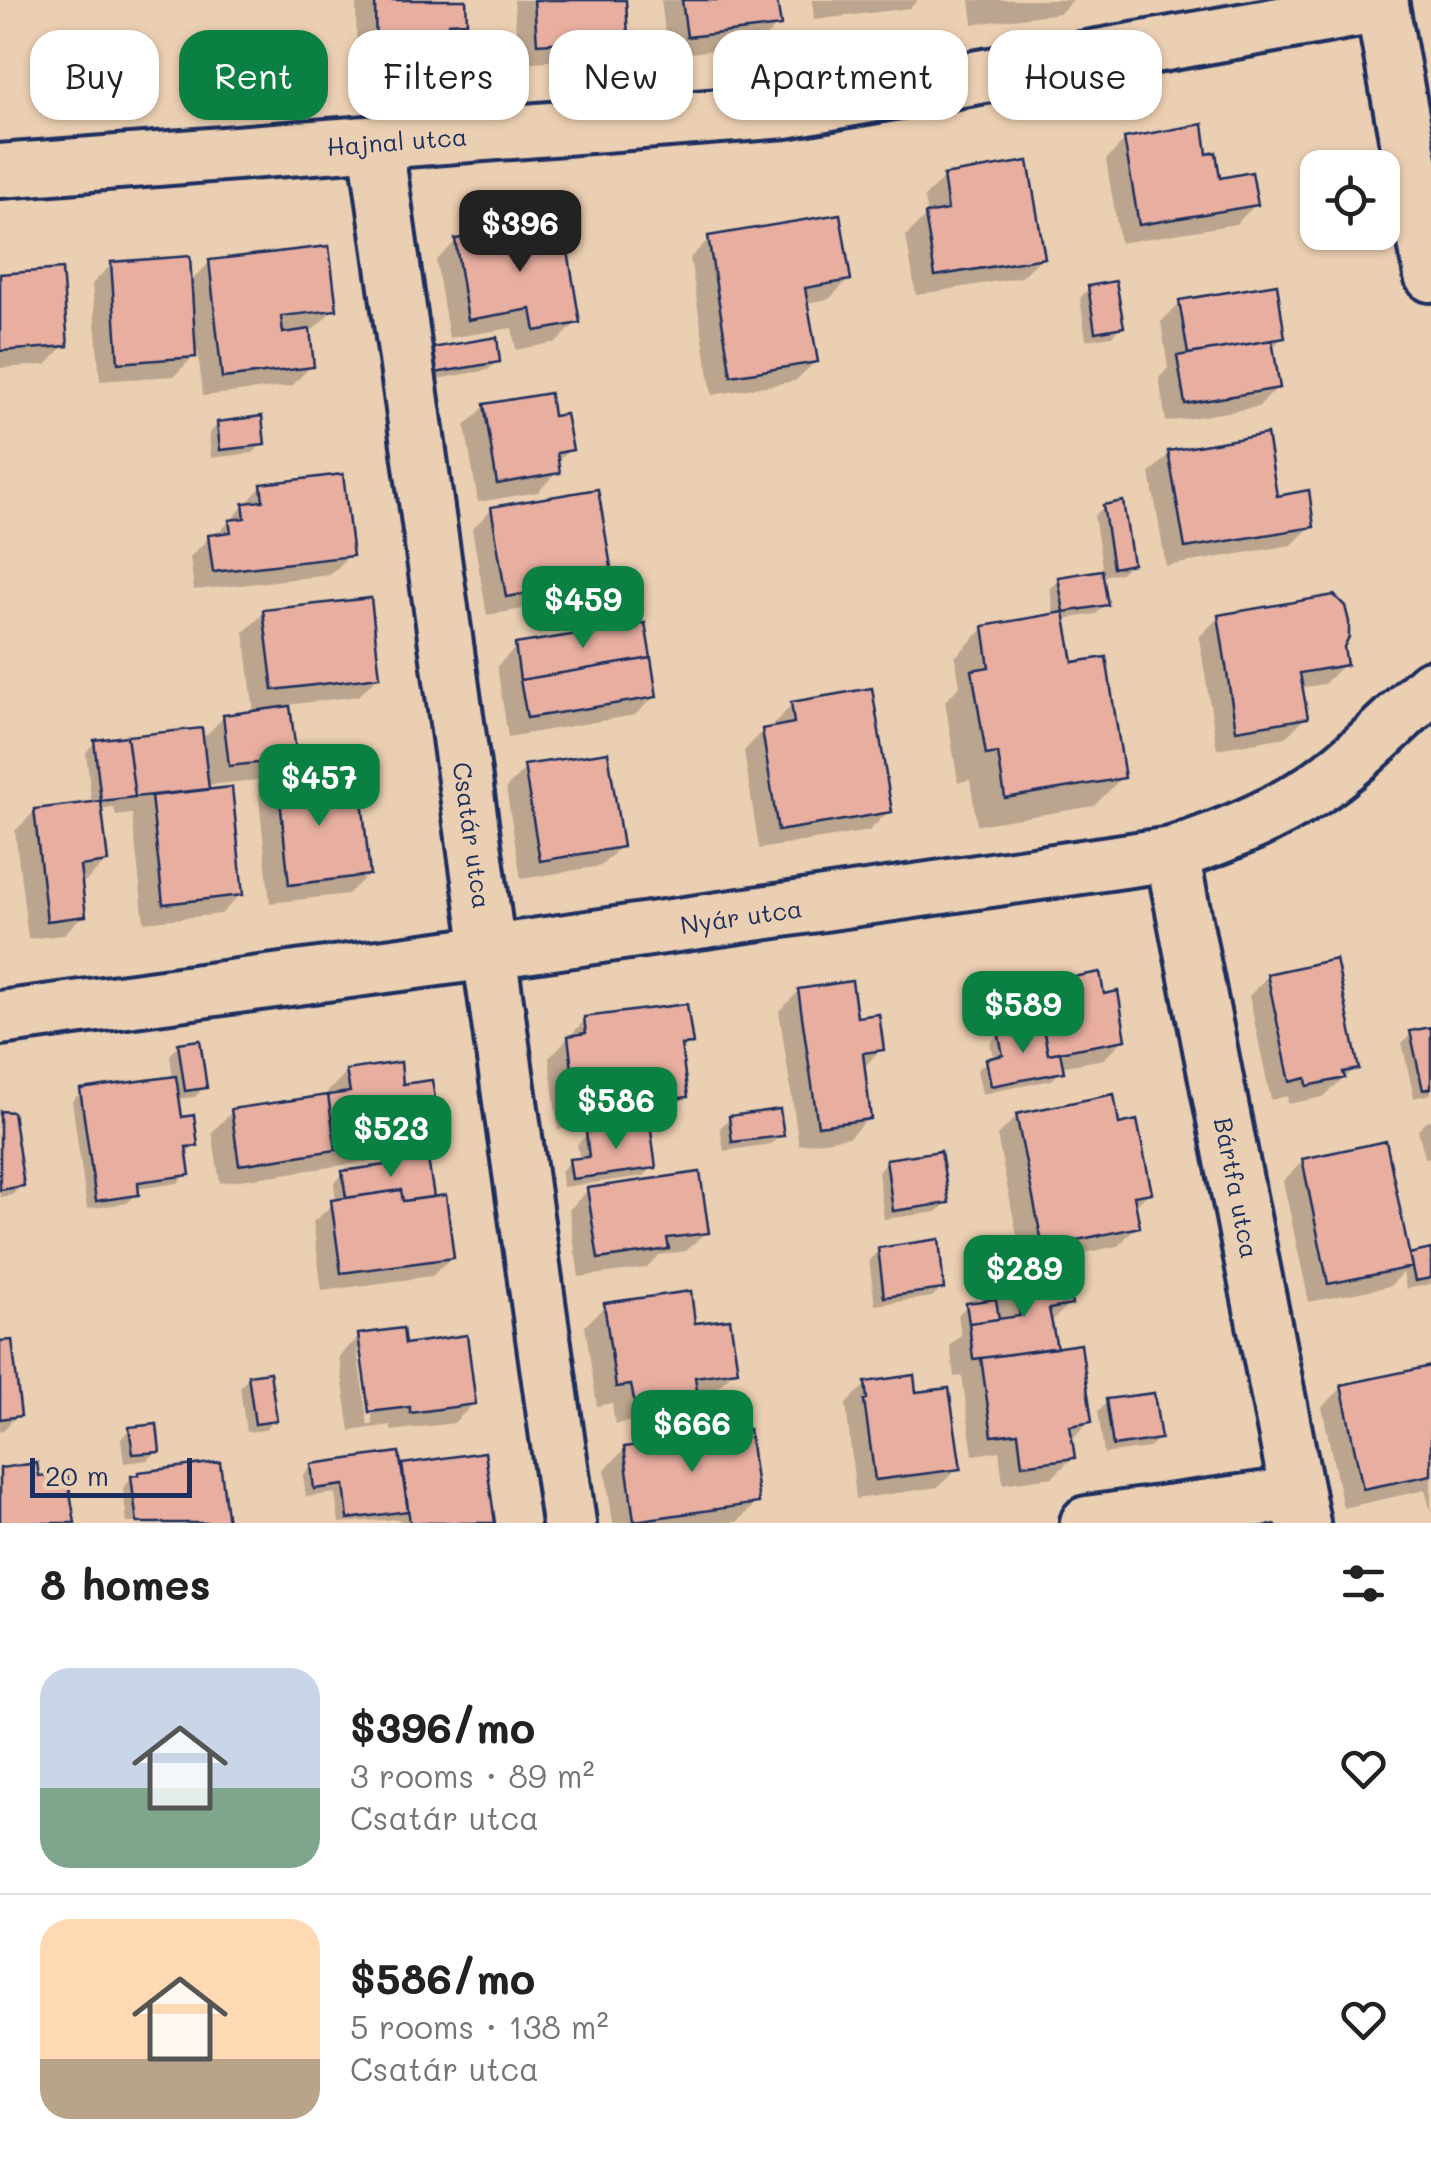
<!DOCTYPE html>
<meta charset="utf-8">
<style>
:root{--surface:#fff;--page:#f2f2f2;--text:#222;--muted:#767676;--line:#e0e0e0;--accent:#0b8043}
body{margin:0;font-family:Mali,sans-serif;background:var(--page);color:var(--text);height:100vh;display:flex;flex-direction:column;font-size:38px;white-space:nowrap}
*{box-sizing:border-box;margin:0}
p{font-size:32px;color:var(--muted)}
.icon{flex:none;width:55px;height:55px;fill:none;stroke:currentColor;stroke-width:2;stroke-linecap:round;stroke-linejoin:round}
.map{position:relative;height:1523px;overflow:hidden}
.details{display:flex;flex-direction:column;background:var(--surface);flex:1}
.details>*{flex:none}
.top-card{position:absolute;left:30px;top:30px;width:1372px;height:90px;display:flex;gap:20px}
.tools{position:absolute;left:1300px;top:150px;display:grid;gap:20px}
.tools a{display:grid;place-items:center;width:100px;height:100px;border-radius:20px;background:var(--surface);box-shadow:0 2px 8px #0004;font-size:50px}
.scale{position:absolute;left:30px;bottom:25px;width:162px;box-sizing:border-box;padding-left:10px;border:5px solid #1b2f5e;border-top:0;font-size:28px;line-height:35px;white-space:nowrap;color:#1b2f5e;-webkit-text-stroke:8px #ebcfb2;paint-order:stroke}
.price{position:absolute;translate:-50% -85px;padding:0 22px;border-radius:20px;background:var(--accent);color:#fff;font-size:32px;line-height:65px;filter:drop-shadow(0 2px 5px #0008)}
.price::after{content:'';position:absolute;left:50%;top:60px;width:30px;height:22px;margin-left:-15px;background:inherit;clip-path:polygon(0 0,100% 0,50% 100%)}
.price.selected{background:#222;color:#fff}
ul{padding:0;list-style:none}
li{display:flex;align-items:center;gap:30px;height:250px;padding:0 40px}
li+li{border-top:2px solid var(--line)}
li span{display:grid;place-items:center;flex:none;width:280px;height:200px;border-radius:30px;color:#555}
li>.icon{margin-inline-start:auto}
span .icon{width:120px;height:120px;fill:#fffc;stroke-width:1}
li b{font-size:42px}
h2{display:flex;justify-content:space-between;align-items:center;height:120px;padding:0 40px;font-size:42px}
.pill{padding:0 35px;border-radius:30px;background:var(--surface);box-shadow:0 2px 8px #0004;font-size:35px;line-height:90px}
.pill.selected{background:var(--accent);color:#fff}
.map>svg:first-child{display:block}
.shadow{fill:#0003;fill-rule:evenodd}
.building{fill:#e8afa1;stroke:#1b2f5e;stroke-width:2.5}
.lines{fill:none;stroke-linecap:round;stroke-linejoin:round}
.minor-casing{stroke:#1b2f5e;stroke-width:60}
.minor{stroke:#ebcfb2;stroke-width:52}
.labels{text-anchor:middle;dominant-baseline:central;stroke-width:9;stroke-linejoin:round;paint-order:stroke}
.street-label{font-size:25px;fill:#1b2f5e;stroke:#ebcfb2}
</style>
<div class="map">
<svg width="1431" height="1523" viewBox="0 0 1431 1523">
<rect width="100%" height="100%" fill="#ebcfb2"/>
<filter id="ink" filterUnits="userSpaceOnUse"><feTurbulence type="fractalNoise" baseFrequency=".01" numOctaves="2"/><feDisplacementMap in="SourceGraphic" scale="20" xChannelSelector="R" yChannelSelector="G"/><feConvolveMatrix kernelMatrix="1 2 1 2 8 2 1 2 1" color-interpolation-filters="sRGB"/></filter>
<g filter="url(#ink)">
<path class="shadow" d="M 356,0 L 464,0 L 464,21 L 446,39 L 446,64 L 427,84 L 357,85 Z
M 514,0 L 623,0 L 626,37 L 606,57 L 518,63 Z
M 661,0 L 775,0 L 778,25 L 758,44 L 668,56 Z
M 812,0 L 918,0 L 910,8 L 814,20 Z
M 970,0 L 1073,0 L 1060,13 L 973,24 Z
M 1125,140 L 1217,181 L 1256,204 L 1236,224 L 1120,243 L 1106,160 Z
M 944,178 L 1042,257 L 1022,277 L 916,295 L 906,236 L 927,215 L 924,197 Z
M 710,238 L 848,280 L 829,299 L 805,303 L 815,362 L 795,381 L 712,395 L 690,258 Z
M 456,241 L 577,322 L 557,342 L 516,350 L 512,328 L 449,338 L 436,261 Z
M 210,262 L 334,309 L 314,329 L 307,330 L 311,366 L 292,386 L 203,396 L 198,352 L 174,376 L 100,381 L 92,284 L 112,264 L 189,283 Z
M 0,276 L 65,345 L 46,365 L 0,368 Z
M 1089,288 L 1121,326 L 1112,336 L 1086,340 L 1080,298 Z
M 1181,302 L 1283,337 L 1271,349 L 1278,387 L 1258,407 L 1166,422 L 1159,378 L 1168,368 L 1161,322 Z
M 497,361 L 488,370 L 415,383 L 412,362 Z
M 485,406 L 551,419 L 570,449 L 556,463 L 557,472 L 538,492 L 478,502 L 465,426 Z
M 218,424 L 262,444 L 253,453 L 211,458 L 209,433 Z
M 1170,453 L 1275,499 L 1311,526 L 1292,545 L 1166,566 L 1150,473 Z
M 262,486 L 350,555 L 330,575 L 194,590 L 190,557 L 210,537 L 216,536 Z
M 1104,507 L 1131,563 L 1121,573 L 1101,576 L 1105,604 L 1096,614 L 1063,619 L 1071,665 L 1122,777 L 1094,806 L 977,825 L 970,780 L 958,782 L 945,701 L 960,686 L 955,657 L 984,628 L 1054,617 L 1050,588 L 1060,579 L 1103,572 L 1094,516 Z
M 492,509 L 610,578 L 590,598 L 487,615 L 472,529 Z
M 264,613 L 378,677 L 358,696 L 287,705 L 294,762 L 317,807 L 368,875 L 348,894 L 270,903 L 257,780 L 206,785 L 241,894 L 221,914 L 144,922 L 132,814 L 116,816 L 114,807 L 100,809 L 106,861 L 86,881 L 79,882 L 83,915 L 63,935 L 28,939 L 15,831 L 35,811 L 92,805 L 86,752 L 95,742 L 201,740 L 224,717 L 254,713 L 244,632 Z
M 1219,617 L 1341,647 L 1344,664 L 1324,684 L 1300,688 L 1306,717 L 1286,737 L 1217,749 L 1199,637 Z
M 516,647 L 655,696 L 635,715 L 508,737 L 497,666 Z
M 793,704 L 889,811 L 869,831 L 759,849 L 744,751 L 763,731 L 774,729 L 773,724 Z
M 526,768 L 621,846 L 601,866 L 521,879 L 506,788 Z
M 1268,976 L 1356,1068 L 1323,1097 L 1288,1104 L 1287,1096 L 1271,1100 L 1249,996 Z
M 1036,986 L 1102,996 L 1124,1039 L 1104,1059 L 1060,1067 L 1061,1071 L 1052,1080 L 982,1094 L 977,1070 L 987,1061 L 994,1060 L 990,1043 L 999,1034 L 1021,1029 L 1016,1006 Z
M 799,991 L 881,1049 L 862,1069 L 869,1118 L 849,1137 L 799,1145 L 779,1011 Z
M 585,1020 L 690,1043 L 680,1053 L 686,1096 L 666,1115 L 558,1130 L 549,1058 ZM 667,1097 L 667,1102 L 565,1115 L 564,1110 Z
M 1431,1029 L 1431,1094 L 1414,1098 L 1402,1043 L 1412,1033 Z
M 179,1045 L 204,1087 L 195,1097 L 177,1099 L 180,1120 L 195,1145 L 185,1155 L 187,1174 L 178,1183 L 136,1189 L 137,1194 L 127,1203 L 87,1209 L 72,1101 L 82,1092 L 173,1079 L 170,1055 Z
M 347,1072 L 401,1087 L 438,1134 L 419,1154 L 220,1183 L 212,1132 L 232,1112 L 328,1097 L 327,1092 Z
M 0,1116 L 21,1186 L 12,1195 L 0,1197 Z
M 1017,1116 L 1117,1127 L 1149,1192 L 1134,1208 L 1137,1226 L 1118,1246 L 1023,1265 L 997,1136 Z
M 730,1118 L 781,1135 L 771,1144 L 724,1151 L 720,1128 Z
M 1428,1120 L 1431,1120 L 1431,1157 L 1425,1158 L 1418,1130 Z
M 587,1135 L 653,1167 L 644,1176 L 563,1187 L 561,1171 L 570,1162 L 580,1160 L 577,1144 Z
M 887,1161 L 946,1203 L 937,1212 L 884,1219 L 878,1171 Z
M 1303,1161 L 1408,1257 L 1431,1252 L 1431,1284 L 1406,1289 L 1403,1273 L 1390,1286 L 1309,1302 L 1283,1181 Z
M 343,1174 L 431,1196 L 452,1257 L 432,1276 L 322,1291 L 313,1222 L 336,1202 L 334,1183 Z
M 588,1190 L 706,1232 L 686,1251 L 659,1255 L 646,1268 L 579,1277 L 569,1210 Z
M 879,1250 L 942,1288 L 932,1297 L 875,1305 L 869,1260 Z
M 1015,1284 L 1069,1304 L 1049,1324 L 1055,1350 L 1089,1422 L 1070,1441 L 1073,1457 L 1053,1477 L 1003,1484 L 999,1451 L 973,1455 L 962,1376 L 954,1377 L 950,1345 L 961,1335 L 958,1315 L 967,1305 L 994,1305 Z
M 605,1306 L 693,1326 L 735,1370 L 715,1390 L 695,1393 L 676,1415 L 615,1424 L 612,1403 L 597,1406 L 585,1326 Z
M 359,1337 L 403,1347 L 474,1403 L 454,1423 L 391,1431 L 391,1425 L 350,1431 L 339,1356 ZM 357,1350 L 362,1350 L 373,1424 L 368,1425 Z
M 0,1344 L 18,1415 L 0,1433 Z
M 1431,1369 L 1431,1513 L 1425,1490 L 1343,1508 L 1322,1407 L 1342,1388 Z
M 249,1377 L 274,1420 L 265,1430 L 246,1432 L 240,1387 Z
M 866,1384 L 914,1395 L 958,1468 L 938,1487 L 856,1499 L 846,1404 Z
M 1107,1402 L 1158,1439 L 1149,1448 L 1104,1454 L 1098,1411 Z
M 130,1429 L 157,1451 L 148,1460 L 124,1463 L 121,1439 Z
M 625,1449 L 757,1502 L 737,1522 L 613,1523 L 605,1469 Z
M 483,1455 L 493,1523 L 400,1523 L 399,1519 L 339,1523 L 335,1493 L 306,1497 L 303,1476 L 312,1466 L 400,1467 Z
M 132,1478 L 225,1523 L 127,1523 L 123,1488 Z"/>
<path class="building" d="M 375,0 L 466,0 L 467,22 L 449,23 L 449,65 L 376,67 Z
M 534,0 L 626,0 L 628,38 L 537,44 Z
M 682,0 L 777,0 L 781,26 L 687,37 Z
M 1203,124 L 1207,154 L 1216,152 L 1220,178 L 1252,172 L 1258,205 L 1139,225 L 1124,138 Z
M 1028,161 L 1045,258 L 935,276 L 925,214 L 948,210 L 943,175 Z
M 840,214 L 851,280 L 805,288 L 818,362 L 731,376 L 708,236 Z
M 563,221 L 580,323 L 535,331 L 531,309 L 468,320 L 455,239 Z
M 329,246 L 337,310 L 281,316 L 283,333 L 310,329 L 314,367 L 222,378 L 209,260 Z
M 190,256 L 196,357 L 118,363 L 111,262 Z
M 62,269 L 68,346 L 0,351 L 0,274 Z
M 1116,281 L 1124,327 L 1095,332 L 1088,286 Z
M 1277,284 L 1285,338 L 1188,354 L 1179,300 Z
M 497,337 L 500,362 L 423,375 L 420,350 Z
M 1272,340 L 1280,388 L 1185,404 L 1177,356 Z
M 550,393 L 553,416 L 566,414 L 573,450 L 557,453 L 560,473 L 497,484 L 484,404 Z
M 262,416 L 265,445 L 220,450 L 217,422 Z
M 1267,434 L 1277,496 L 1309,490 L 1314,527 L 1185,548 L 1168,451 Z
M 343,474 L 353,556 L 213,572 L 208,535 L 231,532 L 229,520 L 245,518 L 243,503 L 263,501 L 261,484 Z
M 598,489 L 613,579 L 506,597 L 491,507 Z
M 1123,501 L 1133,564 L 1113,568 L 1103,505 Z
M 1102,570 L 1108,605 L 1064,612 L 1058,577 Z
M 1334,595 L 1345,606 L 1349,622 L 1349,637 L 1344,647 L 1347,665 L 1300,673 L 1308,718 L 1236,730 L 1218,615 Z
M 371,598 L 380,677 L 273,690 L 263,610 Z
M 1064,612 L 1073,662 L 1106,657 L 1125,778 L 1005,798 L 998,753 L 986,755 L 972,670 L 989,667 L 983,626 Z
M 645,623 L 651,658 L 520,680 L 515,644 Z
M 651,658 L 657,697 L 527,718 L 520,680 Z
M 872,688 L 892,812 L 778,831 L 762,729 L 794,723 L 791,702 Z
M 290,706 L 297,759 L 229,766 L 223,715 Z
M 202,728 L 209,789 L 135,797 L 127,736 Z
M 127,736 L 135,797 L 101,801 L 94,740 Z
M 608,752 L 623,847 L 540,861 L 524,765 Z
M 314,757 L 319,804 L 362,799 L 370,875 L 289,885 L 276,761 Z
M 232,787 L 243,895 L 163,904 L 151,796 Z
M 101,801 L 108,862 L 80,866 L 86,916 L 47,921 L 34,809 Z
M 1336,959 L 1359,1069 L 1343,1072 L 1345,1078 L 1307,1086 L 1306,1078 L 1290,1082 L 1267,974 Z
M 1100,972 L 1104,994 L 1118,991 L 1126,1040 L 1048,1054 L 1035,984 Z
M 852,981 L 857,1017 L 879,1014 L 884,1050 L 863,1053 L 871,1119 L 818,1126 L 798,989 Z
M 687,1004 L 693,1044 L 681,1045 L 688,1097 L 577,1111 L 568,1036 L 586,1033 L 584,1017 Z
M 1042,1023 L 1048,1054 L 1060,1052 L 1064,1072 L 991,1086 L 986,1059 L 1003,1055 L 998,1031 Z
M 1431,1027 L 1431,1088 L 1423,1090 L 1410,1031 Z
M 200,1040 L 207,1088 L 185,1091 L 178,1043 Z
M 401,1062 L 403,1084 L 432,1080 L 441,1135 L 336,1150 L 328,1095 L 350,1092 L 346,1070 Z
M 176,1076 L 182,1117 L 194,1115 L 198,1146 L 186,1147 L 190,1175 L 138,1182 L 139,1195 L 96,1201 L 80,1089 Z
M 1114,1094 L 1119,1124 L 1137,1120 L 1152,1193 L 1134,1196 L 1140,1227 L 1043,1247 L 1016,1114 Z
M 328,1095 L 336,1150 L 239,1165 L 231,1109 Z
M 780,1109 L 784,1136 L 732,1142 L 729,1116 Z
M 0,1111 L 13,1112 L 24,1186 L 0,1190 Z
M 650,1123 L 656,1168 L 572,1179 L 569,1159 L 589,1157 L 586,1132 Z
M 1386,1141 L 1412,1267 L 1328,1284 L 1302,1159 Z
M 941,1151 L 949,1203 L 893,1211 L 886,1159 Z
M 428,1159 L 434,1197 L 403,1201 L 401,1190 L 346,1198 L 342,1171 Z
M 700,1172 L 709,1233 L 667,1238 L 669,1249 L 598,1259 L 587,1188 Z
M 401,1190 L 403,1201 L 446,1195 L 454,1258 L 341,1273 L 331,1200 Z
M 939,1239 L 944,1289 L 884,1297 L 878,1248 Z
M 1431,1249 L 1431,1278 L 1415,1281 L 1409,1254 Z
M 1066,1272 L 1072,1305 L 1049,1309 L 1057,1348 L 973,1359 L 969,1323 L 1020,1316 L 1014,1282 Z
M 691,1291 L 695,1323 L 730,1319 L 738,1371 L 695,1377 L 698,1396 L 635,1405 L 631,1385 L 616,1387 L 604,1303 Z
M 996,1299 L 999,1319 L 969,1323 L 966,1303 Z
M 403,1328 L 405,1344 L 467,1335 L 476,1404 L 410,1413 L 410,1407 L 369,1412 L 358,1334 Z
M 12,1340 L 21,1416 L 0,1419 L 0,1341 Z
M 1081,1344 L 1092,1422 L 1070,1426 L 1075,1458 L 1022,1465 L 1018,1433 L 992,1436 L 981,1358 Z
M 1431,1366 L 1431,1475 L 1363,1489 L 1341,1385 Z
M 270,1372 L 277,1421 L 255,1424 L 248,1375 Z
M 914,1375 L 916,1392 L 949,1388 L 961,1469 L 875,1480 L 864,1400 L 867,1399 L 865,1382 Z
M 1154,1393 L 1161,1439 L 1113,1446 L 1106,1399 Z
M 157,1424 L 160,1452 L 133,1454 L 129,1427 Z
M 749,1429 L 759,1503 L 634,1521 L 624,1447 Z
M 399,1452 L 408,1511 L 348,1519 L 344,1485 L 314,1489 L 311,1464 Z
M 485,1452 L 495,1523 L 410,1523 L 402,1464 Z
M 220,1462 L 228,1523 L 137,1523 L 131,1476 L 138,1475 L 138,1472 Z
M 37,1463 L 39,1476 L 67,1473 L 75,1523 L 0,1523 L 0,1468 Z"/>
<g class="lines">
<defs>
<g id="minor">
<path d="M 1381,0 L 1431,275"/>
<path id="s1" d="M 376,144 L 569,1523"/>
<path id="s2" d="M 0,171 L 786,111 L 1382,6"/>
<path id="s3" d="M 1172,854 L 1303,1523"/>
<path id="s4" d="M 0,1018 L 490,952 L 1172,854 C 1222,837 1269,819 1313,790 C 1356,761 1393,721 1431,687"/>
<path d="M 1087,1523 L 1297,1494"/>
</g>
</defs>
<use href="#minor" class="minor-casing"/>
<use href="#minor" class="minor"/>
</g>
</g>
<g class="labels">
<g class="street-label">
<text stroke="none"><textPath href="#s2" startOffset="398">Hajnal utca</textPath></text>
<text stroke="none"><textPath href="#s1" startOffset="698">Csatár utca</textPath></text>
<text stroke="none"><textPath href="#s4" startOffset="748">Nyár utca</textPath></text>
<text stroke="none"><textPath href="#s3" startOffset="340">Bártfa utca</textPath></text>
</g>
</g>
</svg>
<div class="tools">
<a><svg class="icon" aria-label="locate" viewBox="0 0 24 24"><circle cx="12" cy="12" r="6"/><path d="M12 2v4M12 18v4M2 12h4M18 12h4"/></svg></a>
</div>
<div class="scale">20 m</div>
<b class="price selected" style="left:520px;top:275px">$396</b>
<b class="price" style="left:583px;top:651px">$459</b>
<b class="price" style="left:319px;top:829px">$457</b>
<b class="price" style="left:1023px;top:1056px">$589</b>
<b class="price" style="left:616px;top:1152px">$586</b>
<b class="price" style="left:391px;top:1180px">$523</b>
<b class="price" style="left:1024px;top:1320px">$289</b>
<b class="price" style="left:692px;top:1475px">$666</b>
<div class="top-card">
<a class="pill">Buy</a>
<a class="pill selected">Rent</a>
<a class="pill">Filters</a>
<a class="pill">New</a>
<a class="pill">Apartment</a>
<a class="pill">House</a>
</div>
</div>
<section class="details">
<h2>8 homes<svg class="icon" aria-label="filters" viewBox="0 0 24 24"><path d="M4 7h16M4 17h16"/><circle cx="9" cy="7" r="2"/><circle cx="15" cy="17" r="2"/></svg></h2>
<ul>
<li><span style="background:linear-gradient(#c9d6e8 60%,#7fa58c 0)"><svg class="icon" aria-label="home" viewBox="0 0 24 24"><path d="M3 11l9-7 9 7M6 9v11h12V9"/></svg></span><div><b>$396/mo</b><p>3 rooms · 89 m²</p><p>Csatár utca</p></div><svg class="icon" aria-label="heart" viewBox="0 0 24 24"><path d="M12 20l-8-8c-3-5 5-10 8-4 3-6 11-1 8 4z"/></svg></li>
<li><span style="background:linear-gradient(#ffd9b3 70%,#b9a48a 0)"><svg class="icon" aria-label="home" viewBox="0 0 24 24"><path d="M3 11l9-7 9 7M6 9v11h12V9"/></svg></span><div><b>$586/mo</b><p>5 rooms · 138 m²</p><p>Csatár utca</p></div><svg class="icon" aria-label="heart" viewBox="0 0 24 24"><path d="M12 20l-8-8c-3-5 5-10 8-4 3-6 11-1 8 4z"/></svg></li>
</ul>
</section>
